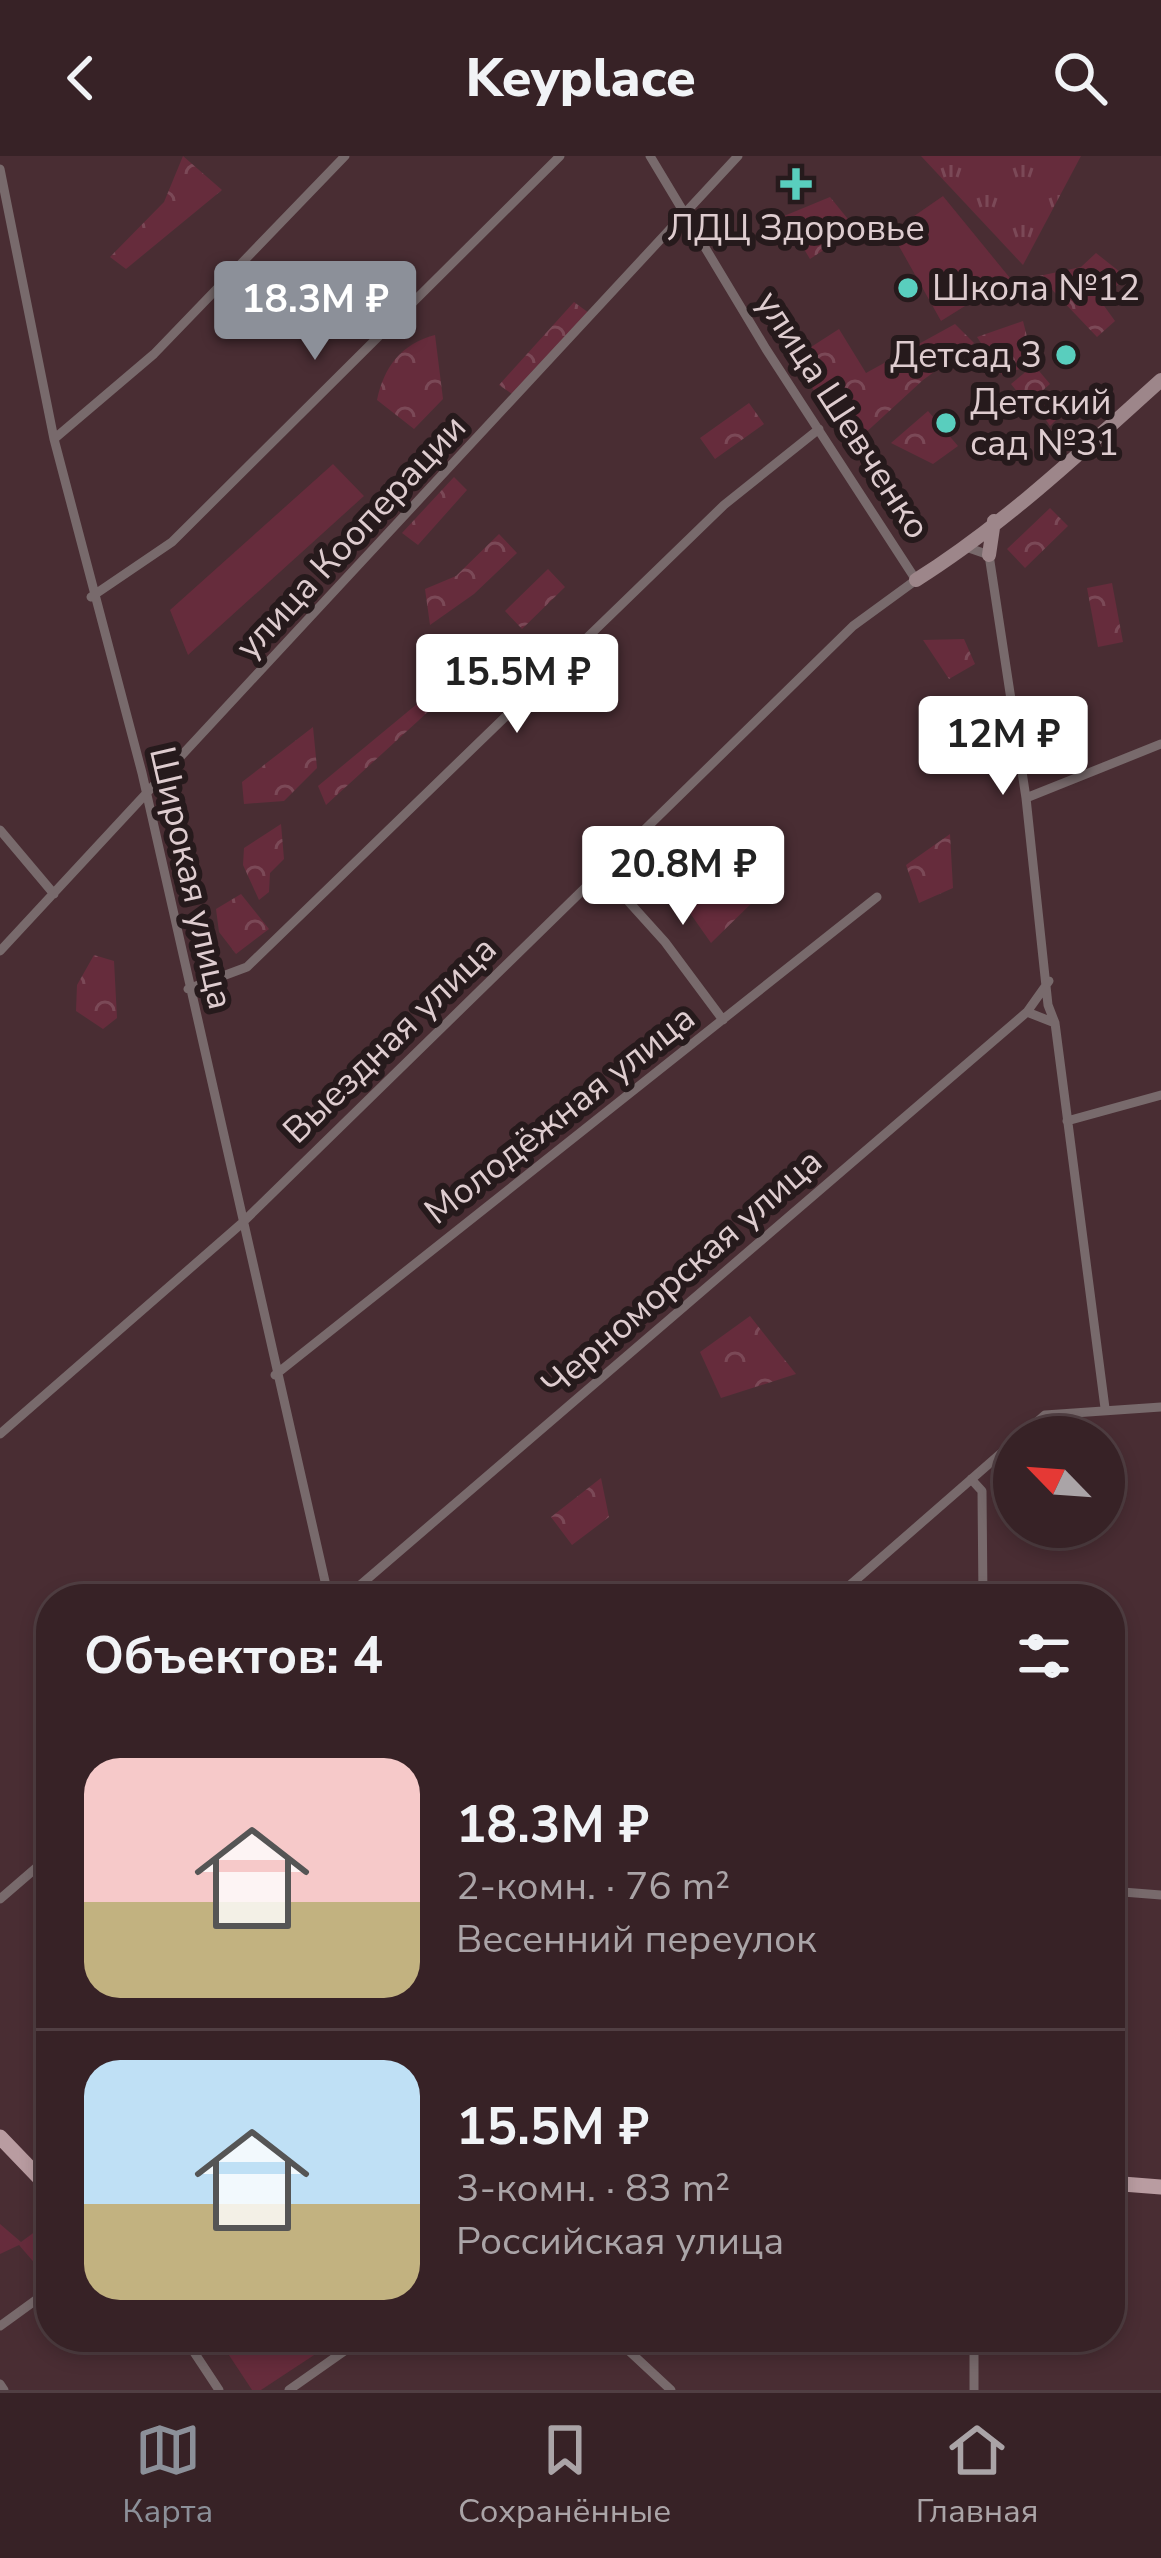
<!DOCTYPE html>
<html lang="ru">
<meta charset="utf-8">
<style>
:root{--surface:#372226;--page:#422f32;--text:#f1f3f6;--muted:#aaa4a7;--line:#513f43;--accent:#8c9099}
body{margin:0;font-family:"Nunito Sans",sans-serif;background:var(--page);color:var(--text);height:100vh;display:flex;flex-direction:column;font-size:45px;white-space:nowrap}
*{box-sizing:border-box;margin:0}
p{font-size:39px;color:var(--muted)}
.icon{flex:none;width:66px;height:66px;fill:none;stroke:currentColor;stroke-width:2;stroke-linecap:round;stroke-linejoin:round}
.map{position:relative;flex:1;overflow:hidden}
.drawer{position:absolute;left:36px;top:1428px;width:1089px;height:768px;display:flex;flex-direction:column;background:var(--surface);border-radius:48px;box-shadow:0 6px 18px #0003,0 0 0 3px var(--line)}
.drawer>*{flex:none}
.needle{width:78px;rotate:295deg}
.controls{position:absolute;left:993px;top:1260px;display:grid;gap:24px}
.controls a{display:grid;place-items:center;width:132px;height:132px;border-radius:50%;background:var(--surface);box-shadow:0 6px 18px #0003,0 0 0 3px var(--line);font-size:60px}
.price{position:absolute;translate:-50% -102px;padding:0 27px;border-radius:12px;background:#fff;color:#222;font-size:39px;line-height:78px;filter:drop-shadow(0 3px 6px #0008)}
.price::after{content:'';position:absolute;left:50%;top:72px;width:36px;height:27px;margin-left:-18px;background:inherit;clip-path:polygon(0 0,100% 0,50% 100%)}
.price.active{background:var(--accent);color:#fff}
ul{padding:0;list-style:none}
li{display:flex;align-items:center;gap:36px;height:300px;padding:0 48px}
li+li{border-top:3px solid var(--line)}
li span{display:grid;place-items:center;flex:none;width:336px;height:240px;border-radius:36px;color:#555}
li>.icon{margin-inline-start:auto}
span .icon{width:144px;height:144px;fill:#fffc;stroke-width:1}
li b{font-size:51px}
h2{display:flex;justify-content:space-between;align-items:center;height:144px;padding:0 48px;font-size:51px}
header{display:flex;justify-content:space-between;align-items:center;height:156px;padding:0 48px;background:var(--surface);font-size:54px;font-weight:800}
.tabs{display:flex;justify-content:space-around;align-items:center;height:168px;border-top:3px solid var(--line);background:var(--surface);font-size:33px;color:var(--muted)}
.tabs a{display:grid;justify-items:center;gap:6px}
.tabs .active{color:var(--accent)}
.map>svg:first-child{display:block}
.grass{fill:url(#grass-tufts)}
.forest{fill:url(#forest-crowns)}
.garden{fill:#662c3c}
.lines{fill:none;stroke-linecap:round;stroke-linejoin:round}
.street{stroke:#786a6c;stroke-width:9}
.secondary{stroke:#9d868a;stroke-width:14}
.primary{stroke:#b99ca1;stroke-width:15}
.poi-dot{fill:#59cebe;stroke:#261a1c;stroke-width:4.5}
.labels{text-anchor:middle;dominant-baseline:central;stroke-width:12;stroke-linejoin:round;paint-order:stroke}
.poi-label{font-size:36px;fill:#decccf;stroke:#261a1c;text-anchor:start}
.street-label{font-size:36px;fill:#decccf;stroke:#261a1c}
</style>
<header><svg class="icon" aria-label="back" viewBox="0 0 24 24"><path d="M15 5l-7 7 7 7"/></svg>Keyplace<svg class="icon" aria-label="search" viewBox="0 0 24 24"><circle cx="10" cy="10" r="6"/><path d="M15 15l6 6"/></svg></header>
<div class="map">
<svg width="1161" height="2234" viewBox="0 0 1161 2234">
<defs>
<pattern id="grass-tufts" width="24" height="20" patternUnits="userSpaceOnUse" patternTransform="scale(3)"><rect width="24" height="20" fill="#662c3c"/><path d="M3 7l-1-3M5 7V3M7 7l1-3M15 17l-1-3M17 17v-4M19 17l1-3" fill="none" stroke="#7b4957"/></pattern>
<pattern id="forest-crowns" width="20" height="18" patternUnits="userSpaceOnUse" patternTransform="scale(3)"><rect width="20" height="18" fill="#662c3c"/><path d="M2 6a3 3 0 1 1 6 0M12 15a3 3 0 1 1 6 0" fill="none" stroke="#7b4957"/></pattern>
</defs>
<rect width="100%" height="100%" fill="#492d33"/>
<path class="grass" d="M 921,0 L 1081,0 L 1023,109 Z"/>
<path class="forest" d="M 183,0 L 222,34 L 126,113 L 110,101 L 164,46 Z
M 830,41 L 856,73 L 810,103 L 784,60 Z
M 1096,97 L 1125,120 L 1102,147 L 1115,165 L 1097,181 L 1039,120 L 1081,111 Z
M 574,146 L 589,157 L 515,240 L 499,229 Z
M 1023,165 L 1034,208 L 1002,219 L 977,181 Z
M 955,168 L 974,187 L 923,224 L 849,292 L 794,202 L 839,173 L 866,217 Z
M 435,179 L 443,243 L 414,273 L 377,244 C 384,211 401,188 435,179 Z
M 1034,209 L 1050,228 L 1034,242 L 1062,239 L 1071,249 L 1050,270 L 1032,243 L 1026,247 L 1011,228 Z
M 749,247 L 764,268 L 715,303 L 700,282 Z
M 928,255 L 958,290 L 933,308 L 891,287 Z
M 454,321 L 467,334 L 418,389 L 402,377 Z
M 1050,352 L 1068,370 L 1025,412 L 1007,393 Z
M 499,378 L 517,397 L 474,438 L 430,469 L 425,433 L 456,420 Z
M 548,413 L 565,431 L 522,473 L 505,455 Z
M 1112,427 L 1123,486 L 1098,491 L 1087,432 Z
M 964,483 L 975,508 L 949,523 L 923,484 Z
M 423,543 L 441,544 L 326,649 L 318,630 Z
M 313,571 L 317,612 L 284,645 L 244,648 L 242,626 Z
M 281,668 L 284,703 L 270,717 L 269,736 L 259,744 L 243,709 L 244,692 Z
M 950,678 L 953,732 L 919,747 L 906,709 Z
M 719,682 L 769,730 L 711,787 L 671,730 Z
M 241,738 L 269,773 L 236,798 L 219,776 L 216,753 Z
M 94,799 L 114,805 L 117,862 L 103,873 L 76,855 L 77,829 Z
M 750,1160 L 796,1218 L 721,1242 L 700,1196 Z
M 601,1322 L 609,1361 L 572,1389 L 551,1361 Z
M 0,2068 L 21,2086 L 36,2075 L 51,2101 L 38,2111 L 19,2089 L 0,2098 Z"/>
<path class="garden" d="M 943,40 L 1010,122 L 941,165 L 891,76 Z
M 333,308 L 364,340 L 188,499 L 170,454 Z
M 217,2181 L 339,2181 L 340,2182 L 261,2234 L 252,2234 Z"/>
<g class="lines">
<path class="street" d="M 0,13 L 54,283 L 142,617 L 329,1443
M 54,283 L 154,198 L 345,0
M 966,391 L 989,399 L 1026,642 L 1048,849 L 1055,867
M 91,441 L 172,386 L 560,0
M 1026,642 L 1161,588
M 0,674 L 54,738
M 601,715 L 665,786 L 723,864
M 0,795 L 738,0
M 188,833 L 247,811 L 724,349 L 819,273
M 1027,856 L 1055,867 L 1105,1252
M 1067,965 L 1161,939
M 275,1219 L 877,741
M 0,1278 L 241,1068 L 853,470 L 916,424 L 766,193 L 650,0
M 1020,1281 L 1045,1259 L 1161,1251
M 971,1323 L 982,1335 L 983,1443
M 344,1443 L 1027,856 L 1049,825
M 834,1443 L 1014,1286
M 1110,1735 L 1161,1739
M 0,1743 L 51,1699
M 0,2170 L 51,2133
M 184,2181 L 219,2234
M 614,2181 L 671,2234
M 0,2228 L 4,2234
M 289,2234 L 350,2191
M 974,2234 L 974,2181"/>
<path class="secondary" d="M 989,399 L 994,365
M 916,424 C 1005,368 1083,294 1161,224"/>
<path class="primary" d="M 0,1981 L 51,2034
M 1110,2027 L 1161,2031"/>
</g>
<g class="poi-dot">
<path d="M790 10h12v12h12v12h-12v12h-12v-12h-12v-12h12z"/>
<circle cx="908" cy="132" r="12"/>
<circle cx="1066" cy="199" r="12"/>
<circle cx="946" cy="267" r="12"/>
</g>
<g class="labels">
<g class="poi-label">
<text x="796" y="72" text-anchor="middle">ЛДЦ Здоровье</text>
<text x="932" y="132">Школа №12</text>
<text x="1042" y="199" text-anchor="end">Детсад 3</text>
<text x="970" y="246">Детский<tspan x="970" dy="41">сад №31</tspan></text>
</g>
<g class="street-label">
<text transform="translate(843 259) rotate(57)">улица Шевченко</text>
<text transform="translate(351 381) rotate(-47)">улица Кооперации</text>
<text transform="translate(191 722) rotate(77)">Широкая улица</text>
<text transform="translate(390 884) rotate(-44)">Выездная улица</text>
<text transform="translate(560 959) rotate(-38)">Молодёжная улица</text>
<text transform="translate(682 1117) rotate(-41)">Черноморская улица</text>
</g>
</g>
</svg>
<div class="controls">
<a><svg class="needle" viewBox="-14 -14 28 28"><path d="M0-13l5 13h-10z" fill="#e53935"/><path d="M0 13l5-13h-10z" fill="#aaa4a7"/></svg></a>
</div>
<b class="price active" style="left:315px;top:207px">18.3M ₽</b>
<b class="price" style="left:517px;top:580px">15.5M ₽</b>
<b class="price" style="left:1003px;top:642px">12M ₽</b>
<b class="price" style="left:683px;top:772px">20.8M ₽</b>
<section class="drawer">
<h2>Объектов: 4<svg class="icon" aria-label="filters" viewBox="0 0 24 24"><path d="M4 7h16M4 17h16"/><circle cx="9" cy="7" r="2"/><circle cx="15" cy="17" r="2"/></svg></h2>
<ul>
<li><span style="background:linear-gradient(#f6c9c9 60%,#c2b280 0)"><svg class="icon" aria-label="home" viewBox="0 0 24 24"><path d="M3 11l9-7 9 7M6 9v11h12V9"/></svg></span><div><b>18.3M ₽</b><p>2-комн. · 76 m²</p><p>Весенний переулок</p></div></li>
<li><span style="background:linear-gradient(#bfe0f5 60%,#c2b280 0)"><svg class="icon" aria-label="home" viewBox="0 0 24 24"><path d="M3 11l9-7 9 7M6 9v11h12V9"/></svg></span><div><b>15.5M ₽</b><p>3-комн. · 83 m²</p><p>Российская улица</p></div></li>
</ul>
</section>
</div>
<nav class="tabs">
<a class="active"><svg class="icon" aria-label="map" viewBox="0 0 24 24"><path d="M3 6l6-2 6 2 6-2v14l-6 2-6-2-6 2zM9 4v14M15 6v14"/></svg>Карта</a>
<a><svg class="icon" aria-label="saved" viewBox="0 0 24 24"><path d="M7 4h10v16l-5-4-5 4z"/></svg>Сохранённые</a>
<a><svg class="icon" aria-label="home" viewBox="0 0 24 24"><path d="M3 11l9-7 9 7M6 9v11h12V9"/></svg>Главная</a>
</nav>
